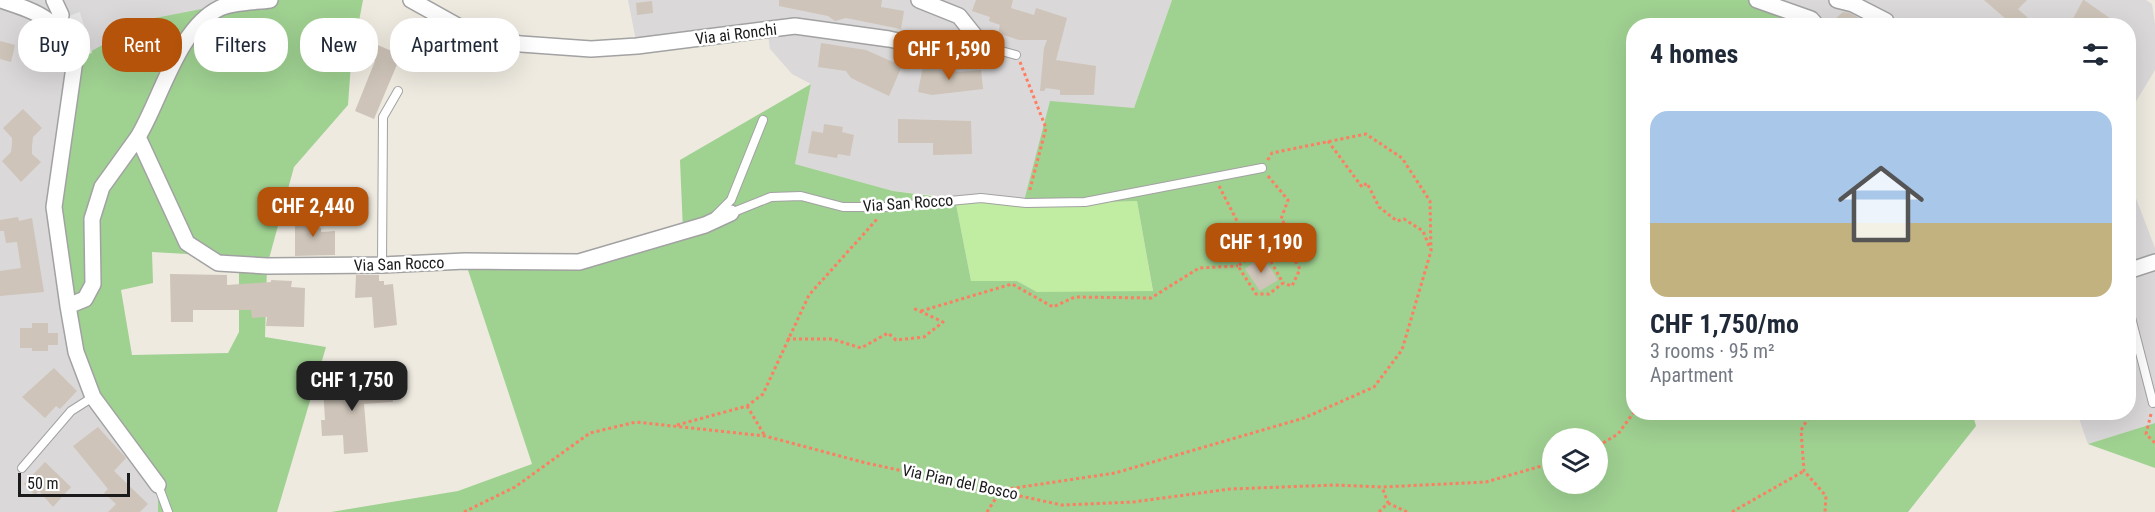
<!DOCTYPE html>
<meta charset="utf-8">
<style>
:root{--surface:#fff;--page:#f2f2f3;--text:#1f2937;--muted:#747a83;--line:#e0e1e3;--accent:#b45309}
body{margin:0;font-family:"Roboto Condensed",sans-serif;background:var(--page);color:var(--text);height:100vh;display:flex;flex-direction:column;font-size:22px;white-space:nowrap}
*{box-sizing:border-box;margin:0}
p{font-size:20px;color:var(--muted)}
.icon{flex:none;width:33px;height:33px;fill:none;stroke:currentColor;stroke-width:2;stroke-linecap:round;stroke-linejoin:round}
.map{position:relative;flex:1;overflow:hidden}
.details{position:absolute;left:1626px;top:18px;width:510px;height:402px;display:flex;flex-direction:column;background:var(--surface);border-radius:24px;box-shadow:0 6px 24px #0002}
.details>*{flex:none}
.hud{position:absolute;left:18px;top:18px;width:570px;height:54px;display:flex;gap:12px}
.buttons{position:absolute;left:1542px;top:428px;display:grid;gap:12px}
.buttons a{display:grid;place-items:center;width:66px;height:66px;border-radius:50%;background:var(--surface);box-shadow:0 6px 24px #0002;font-size:30px}
.scale{position:absolute;left:18px;bottom:15px;width:112px;box-sizing:border-box;padding-left:6px;border:3px solid #1b1b1b;border-top:0;font-size:16px;line-height:21px;white-space:nowrap;color:#1b1b1b;-webkit-text-stroke:4px #fff;paint-order:stroke}
.price{position:absolute;translate:-50% -51px;padding:0 14px;border-radius:12px;background:var(--accent);color:#fff;font-size:20px;line-height:39px;filter:drop-shadow(0 2px 3px #0008)}
.price::after{content:'';position:absolute;left:50%;top:36px;width:18px;height:14px;margin-left:-9px;background:inherit;clip-path:polygon(0 0,100% 0,50% 100%)}
.price.on{background:#222;color:#fff}
ul{padding:0;list-style:none}
li{display:grid;align-content:center;gap:12px;height:318px;padding:0 24px}
li+li{border-top:2px solid var(--line)}
li span{display:grid;place-items:center;height:186px;border-radius:18px;color:#555}
li>.icon{margin-inline-start:auto}
span .icon{width:108px;height:108px;fill:#fffc;stroke-width:1}
li b{font-size:26px}
h2{display:flex;justify-content:space-between;align-items:center;height:72px;padding:0 24px;font-size:26px}
.pill{padding:0 21px;border-radius:24px;background:var(--surface);box-shadow:0 6px 24px #0002;font-size:21px;line-height:54px}
.pill.on{background:var(--accent);color:#fff}
.map>svg:first-child{display:block}
.residential{fill:#dad8d8}
.grass{fill:#c0eda1}
.forest{fill:#9fd191;fill-rule:evenodd}
.parking{fill:#e7e7e7}
.building{fill:#cec4b9}
.lines{fill:none;stroke-linecap:round;stroke-linejoin:round}
.lane-casing{stroke:#a2a2a2;stroke-width:10}
.street-casing{stroke:#a2a2a2;stroke-width:18}
.path{stroke:#ff7d60;stroke-width:3;stroke-dasharray:3 3;stroke-linecap:butt}
.lane{stroke:#fff;stroke-width:8}
.street{stroke:#fff;stroke-width:15}
.labels{text-anchor:middle;dominant-baseline:central;stroke-width:5;stroke-linejoin:round;paint-order:stroke}
.street-label{font-size:16px;fill:#1b1b1b;stroke:#fff}
</style>
<div class="map">
<svg width="2155" height="512" viewBox="0 0 2155 512">
<rect width="100%" height="100%" fill="#eeeae0"/>
<path class="residential" d="M 0,0 L 248,0 L 72,95 L 158,485 L 158,512 L 0,512 Z
M 628,0 L 1172,0 L 1134,108 L 1023,205 L 893,191 L 795,164 L 811,84 L 792,74 L 770,49 L 767,29 L 637,46 Z
M 1757,0 L 2146,0 L 2152,4 L 2155,24 L 2155,70 L 2129,113 L 2128,26 L 1804,25 L 1810,19 Z
M 2129,180 L 2155,248 L 2155,423 L 2088,444 L 2077,413 L 2128,412 Z"/>
<path class="grass" d="M 955,199 L 1023,205 L 1137,201 L 1153,292 L 1037,292 L 1017,281 L 971,281 Z"/>
<path class="forest" d="M 248,0 L 363,0 L 351,63 L 348,105 L 294,167 L 267,266 L 265,337 L 326,347 L 277,512 L 158,512 L 158,485 L 115,424 L 76,352 L 54,207 L 75,60 L 150,19 ZM 152,252 L 205,255 L 239,264 L 239,332 L 228,353 L 132,355 L 121,290 L 153,283 Z
M 1172,0 L 1757,0 L 1811,19 L 1804,26 L 1634,26 L 1634,412 L 1972,412 L 1976,426 L 1908,512 L 331,512 L 458,491 L 532,464 L 465,261 L 579,262 L 683,231 L 680,160 L 811,84 L 795,164 L 893,191 L 955,199 L 971,281 L 1017,281 L 1037,292 L 1153,291 L 1137,201 L 1023,205 L 1050,101 L 1134,108 ZM 1552,438 L 1598,438 L 1598,483 L 1552,483 Z
M 2155,423 L 2155,468 L 2088,444 Z"/>
<path class="parking" d="M 80,12 L 92,53 L 81,56 L 69,16 Z"/>
<path class="building" d="M 779,0 L 882,0 L 881,7 L 904,11 L 901,29 L 846,18 L 835,21 L 828,16 L 779,6 Z
M 976,0 L 1013,0 L 1011,8 L 1034,15 L 1036,8 L 1067,18 L 1056,60 L 1096,66 L 1094,95 L 1060,95 L 1060,90 L 1046,88 L 1044,91 L 1040,91 L 1044,48 L 1047,40 L 1019,40 L 998,33 L 1000,25 L 989,21 L 990,17 L 972,11 Z
M 1984,0 L 2027,0 L 2018,9 L 2037,26 L 2014,26 Z
M 2083,0 L 2084,0 L 2121,26 L 2069,26 Z
M 652,1 L 653,13 L 637,15 L 636,3 Z
M 1843,12 L 1850,13 L 1873,26 L 1840,26 L 1835,19 Z
M 366,40 L 401,55 L 374,119 L 355,111 L 375,61 L 360,54 Z
M 0,41 L 15,45 L 11,62 L 0,59 Z
M 821,43 L 866,50 L 902,66 L 889,96 L 851,78 L 846,71 L 818,67 Z
M 923,66 L 959,72 L 981,70 L 983,89 L 932,95 L 918,92 Z
M 23,109 L 42,128 L 33,137 L 32,146 L 32,154 L 41,162 L 21,182 L 2,161 L 11,152 L 12,144 L 12,138 L 3,128 Z
M 898,119 L 971,121 L 972,154 L 933,155 L 933,143 L 898,143 Z
M 824,124 L 843,127 L 842,132 L 854,135 L 850,156 L 838,154 L 837,158 L 808,153 L 812,131 L 823,133 Z
M 316,215 L 317,228 L 321,228 L 321,232 L 335,231 L 335,255 L 295,256 L 295,216 Z
M 18,217 L 19,221 L 32,218 L 44,292 L 0,296 L 0,271 L 21,268 L 17,242 L 6,243 L 4,231 L 0,231 L 0,220 Z
M 1262,255 L 1278,280 L 1260,291 L 1245,269 Z
M 170,274 L 227,275 L 227,285 L 271,282 L 271,280 L 292,281 L 291,287 L 305,288 L 304,327 L 266,326 L 267,317 L 252,318 L 251,310 L 193,310 L 193,322 L 171,322 Z
M 356,275 L 379,275 L 379,281 L 384,281 L 384,285 L 393,284 L 397,325 L 374,328 L 372,297 L 355,298 Z
M 32,323 L 48,323 L 48,333 L 58,333 L 58,345 L 48,345 L 48,351 L 32,351 L 32,348 L 20,348 L 20,328 L 32,328 Z
M 54,368 L 77,391 L 60,409 L 56,406 L 45,418 L 22,397 Z
M 392,382 L 393,402 L 364,404 L 368,452 L 344,454 L 343,435 L 322,436 L 321,420 L 325,420 L 323,386 Z
M 98,427 L 126,458 L 114,471 L 148,504 L 140,512 L 108,512 L 116,504 L 104,493 L 108,489 L 73,446 Z
M 45,462 L 71,487 L 53,507 L 39,491 L 35,495 L 24,484 Z"/>
<g class="lines">
<defs>
<path id="lane" d="M 983,46 L 1016,55
M 731,213 L 771,197 L 801,196 L 843,207 L 887,207 L 981,198 L 1026,203 L 1085,202 L 1262,168
M 715,216 L 731,200 L 763,120
M 382,265 L 383,117 L 398,91
M 2128,306 L 2153,403
M 22,468 L 71,411 L 93,397
M 158,485 L 168,512"/>
<path id="street" d="M 1,0 C 40,13 59,19 75,60 L 54,207 L 68,306 L 85,299 L 93,284 L 92,219 L 102,187 L 138,137 L 187,243 L 218,263 L 267,266 L 382,265 L 465,261 L 579,262 L 705,225 L 731,213
M 411,0 L 474,35 L 521,44 L 591,49 L 637,46 L 795,26 L 889,39 L 960,54 L 976,53 L 983,46 L 959,16 L 919,0
M 1757,0 L 1811,19 L 1817,26
M 1837,0 L 1853,4 L 1886,21
M 54,24 L 61,15 L 54,0
M 138,137 C 161,99 178,28 220,8 C 233,2 255,2 270,0
M 2128,271 L 2155,262
M 68,306 L 76,352 L 93,397 L 158,485"/>
</defs>
<use href="#lane" class="lane-casing"/>
<use href="#street" class="street-casing"/>
<path class="path" d="M 1020,62 L 1046,128 L 1029,193
M 1328,141 L 1362,187 L 1367,183 L 1379,207 L 1397,221 L 1404,219 L 1423,231 L 1429,246
M 1268,176 L 1288,200 L 1281,219 L 1294,236 L 1289,251
M 1219,186 L 1254,254
M 1265,251 L 1283,283 L 1269,294 L 1256,294 L 1238,266 L 1254,254 Z
M 1265,251 L 1289,251 L 1300,269 L 1292,286 L 1283,283
M 921,311 L 1012,284 L 1053,307 L 1075,297 L 1151,298 L 1199,268 L 1238,266
M 787,339 L 832,339 L 861,348 L 888,333 L 896,340 L 924,337 L 943,322 L 913,308
M 747,406 L 765,436
M 1812,412 L 1801,430 L 1804,471 L 1826,496 L 1825,512
M 2151,414 L 2146,434 L 2155,443
M 677,425 L 747,406 L 763,394 L 809,295 L 878,218
M 1598,446 L 1618,434 L 1634,412
M 1388,503 L 1407,512
M 464,512 L 515,487 L 590,433 L 636,422 L 765,436 L 866,463 L 1062,505 L 1133,502 L 1230,489 L 1335,485 L 1382,487 L 1486,482 L 1552,463
M 987,512 L 1001,490 L 1115,473 L 1304,418 L 1374,387 L 1402,350 L 1431,251 L 1430,201 L 1402,158 L 1366,134 L 1272,153 L 1267,161
M 1379,512 L 1388,503 L 1382,487
M 1732,512 L 1804,471"/>
<use href="#lane" class="lane"/>
<use href="#street" class="street"/>
</g>
<g class="labels">
<g class="street-label">
<text transform="translate(736 34) rotate(-7)">Via ai Ronchi</text>
<text transform="translate(908 203) rotate(-4)">Via San Rocco</text>
<text transform="translate(399 264) rotate(-2)">Via San Rocco</text>
<text transform="translate(960 482) rotate(12)">Via Pian del Bosco</text>
</g>
</g>
</svg>
<div class="buttons">
<a><svg class="icon" aria-label="layers" viewBox="0 0 24 24"><path d="M12 4l9 5-9 5-9-5zM3 14l9 5 9-5"/></svg></a>
</div>
<div class="scale">50 m</div>
<b class="price" style="left:949px;top:81px">CHF 1,590</b>
<b class="price" style="left:313px;top:238px">CHF 2,440</b>
<b class="price" style="left:1261px;top:274px">CHF 1,190</b>
<b class="price on" style="left:352px;top:412px">CHF 1,750</b>
<div class="hud">
<a class="pill">Buy</a>
<a class="pill on">Rent</a>
<a class="pill">Filters</a>
<a class="pill">New</a>
<a class="pill">Apartment</a>
</div>
<section class="details">
<h2>4 homes<svg class="icon" aria-label="filters" viewBox="0 0 24 24"><path d="M4 7h16M4 17h16"/><circle cx="9" cy="7" r="2"/><circle cx="15" cy="17" r="2"/></svg></h2>
<ul>
<li><span style="background:linear-gradient(#a9c7e8 60%,#c2b280 0)"><svg class="icon" aria-label="home" viewBox="0 0 24 24"><path d="M3 11l9-7 9 7M6 9v11h12V9"/></svg></span><div><b>CHF 1,750/mo</b><p>3 rooms · 95 m²</p><p>Apartment</p></div></li>
</ul>
</section>
</div>
